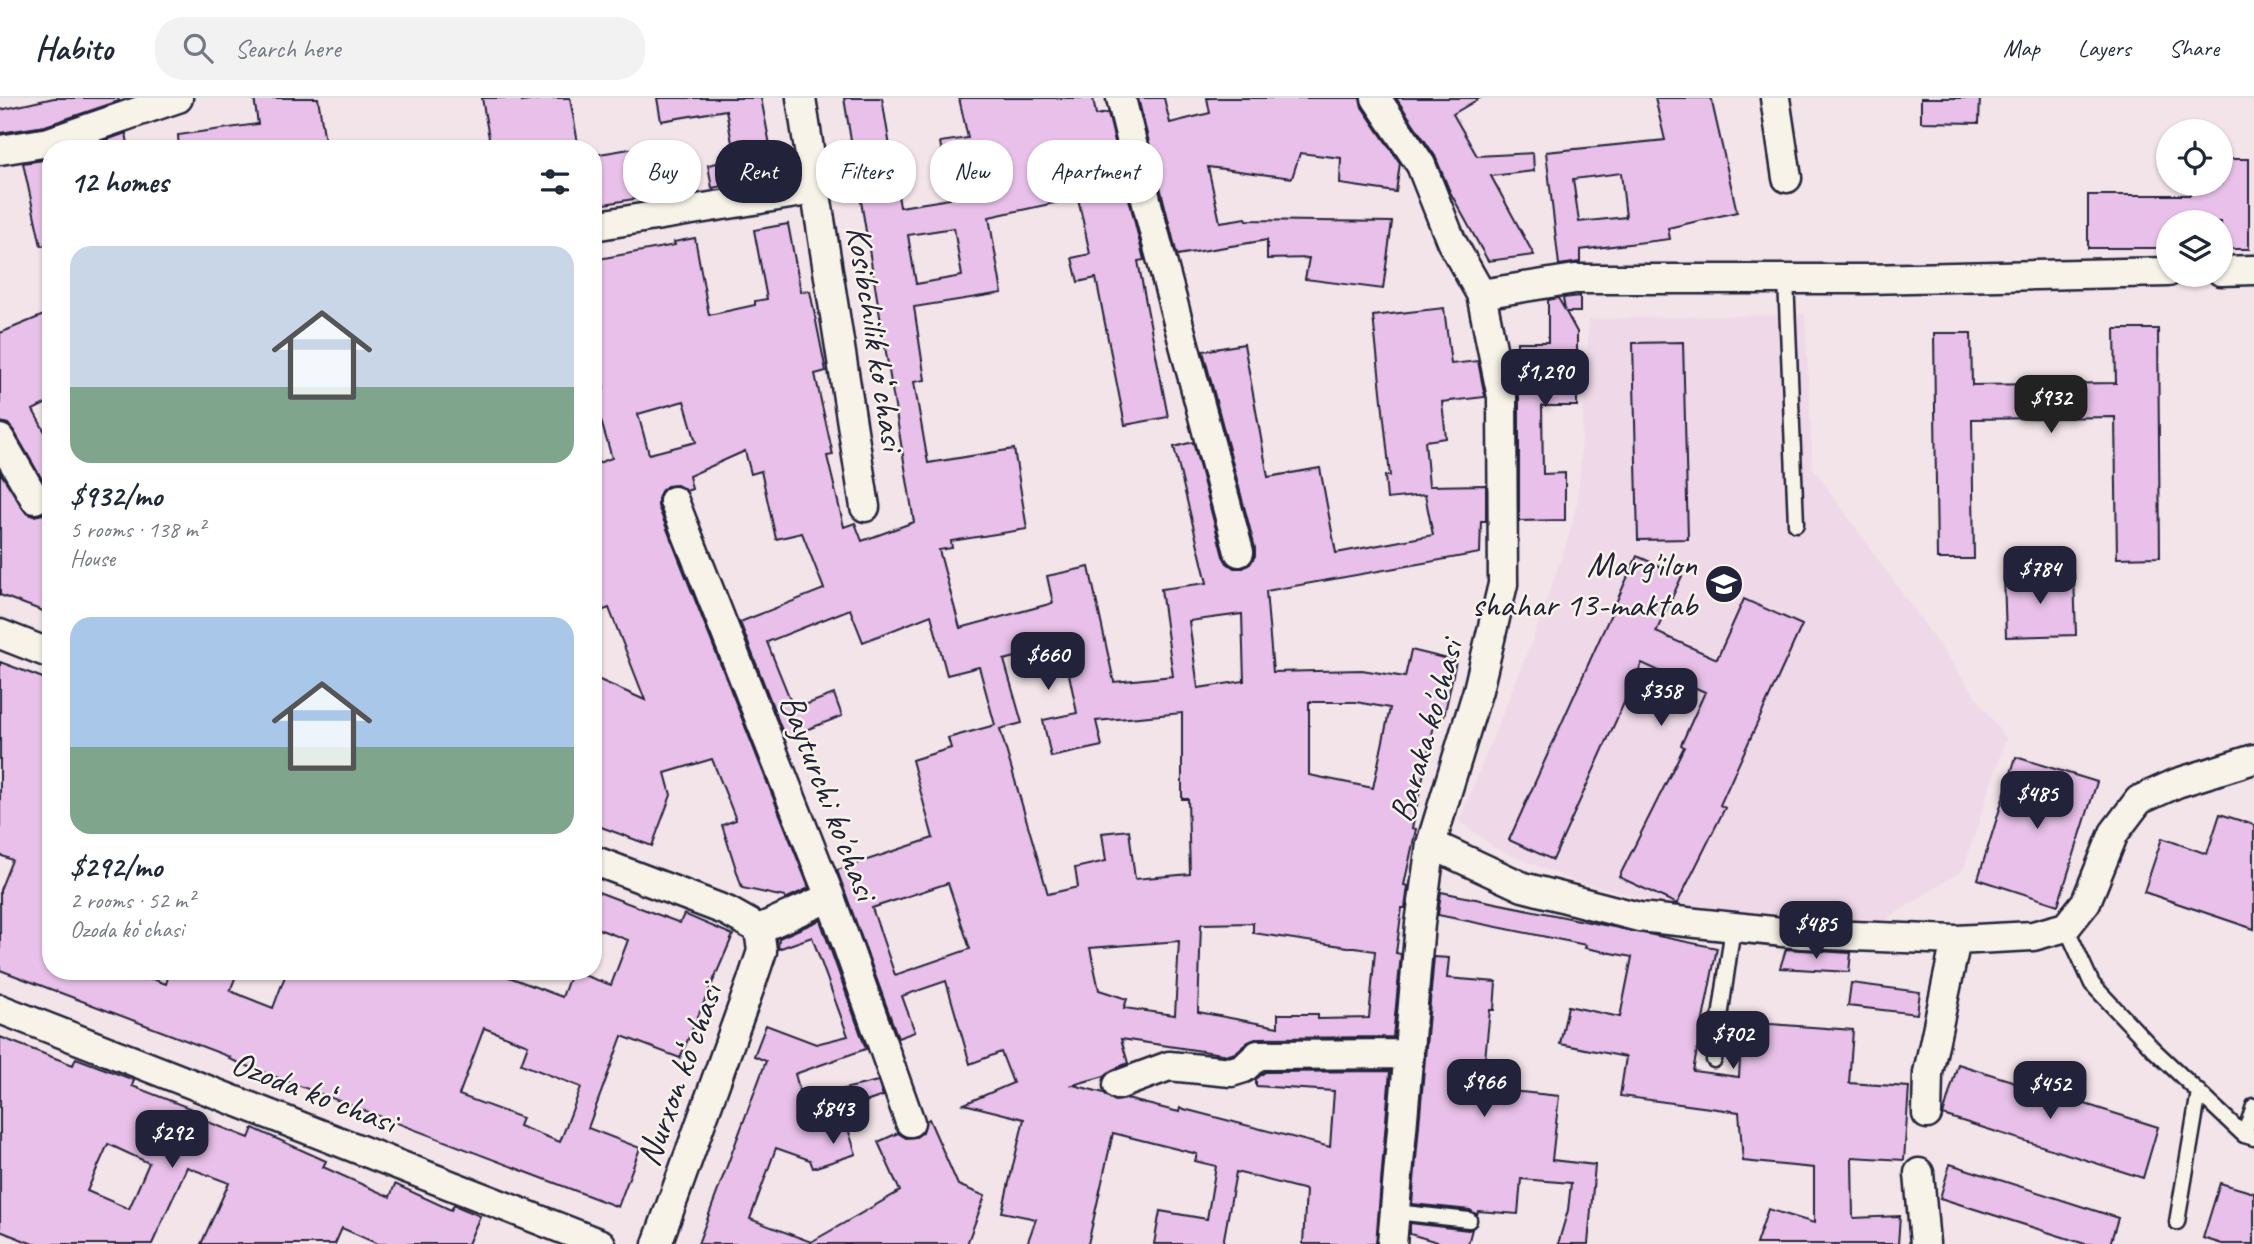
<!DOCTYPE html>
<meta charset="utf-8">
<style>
:root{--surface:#fff;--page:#f2f2f3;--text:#1f2937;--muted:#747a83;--line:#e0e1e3;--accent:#22223b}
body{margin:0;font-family:Caveat,sans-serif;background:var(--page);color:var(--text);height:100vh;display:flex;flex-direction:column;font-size:26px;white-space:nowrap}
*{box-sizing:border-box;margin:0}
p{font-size:23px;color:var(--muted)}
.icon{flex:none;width:38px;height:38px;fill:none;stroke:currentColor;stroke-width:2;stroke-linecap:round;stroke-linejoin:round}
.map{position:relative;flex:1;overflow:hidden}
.side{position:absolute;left:42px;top:42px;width:560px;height:840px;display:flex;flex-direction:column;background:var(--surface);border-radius:28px;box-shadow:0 2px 5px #0004}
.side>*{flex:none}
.hud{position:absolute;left:623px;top:42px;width:665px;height:63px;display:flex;gap:14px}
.fabs{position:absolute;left:2156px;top:21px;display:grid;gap:14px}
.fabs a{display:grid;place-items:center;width:77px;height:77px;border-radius:50%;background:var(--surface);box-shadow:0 2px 5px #0004;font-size:35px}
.price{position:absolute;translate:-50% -60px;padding:0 16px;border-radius:14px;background:var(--accent);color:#fff;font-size:23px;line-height:46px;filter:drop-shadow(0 2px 4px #0008)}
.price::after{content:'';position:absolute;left:50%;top:42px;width:21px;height:16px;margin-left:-10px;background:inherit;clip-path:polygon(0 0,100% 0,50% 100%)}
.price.on{background:#222;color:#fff}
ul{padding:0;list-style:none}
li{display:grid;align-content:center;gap:14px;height:371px;padding:0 28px}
li span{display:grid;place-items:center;height:217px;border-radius:21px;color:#555}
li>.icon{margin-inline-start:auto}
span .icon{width:126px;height:126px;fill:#fffc;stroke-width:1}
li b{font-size:30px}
h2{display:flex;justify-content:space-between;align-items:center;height:84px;padding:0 28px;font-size:30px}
.tag{padding:0 24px;border-radius:28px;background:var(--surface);box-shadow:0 2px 5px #0004;font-size:24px;line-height:63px}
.tag.on{background:var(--accent);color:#fff}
header{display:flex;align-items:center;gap:42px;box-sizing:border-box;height:98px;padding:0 35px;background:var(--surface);border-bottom:2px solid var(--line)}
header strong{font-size:33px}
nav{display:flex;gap:38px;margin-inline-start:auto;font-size:24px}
.search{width:490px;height:63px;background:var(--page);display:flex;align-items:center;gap:18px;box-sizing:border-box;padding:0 24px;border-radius:28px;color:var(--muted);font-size:26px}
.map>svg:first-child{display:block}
.built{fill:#efd9e8}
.building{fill:#e8c0e9;stroke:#22223b;stroke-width:2;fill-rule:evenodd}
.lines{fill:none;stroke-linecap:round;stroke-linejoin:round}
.service-casing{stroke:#22223b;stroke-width:19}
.minor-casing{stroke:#22223b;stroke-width:33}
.service{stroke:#f7f3e8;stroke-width:14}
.minor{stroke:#f7f3e8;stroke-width:28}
.labels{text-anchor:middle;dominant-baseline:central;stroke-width:5;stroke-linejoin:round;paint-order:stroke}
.street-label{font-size:35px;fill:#22223b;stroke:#f7f3e8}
.poi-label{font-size:35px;fill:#22223b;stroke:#f7f3e8;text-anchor:end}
</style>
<header>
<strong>Habito</strong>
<div class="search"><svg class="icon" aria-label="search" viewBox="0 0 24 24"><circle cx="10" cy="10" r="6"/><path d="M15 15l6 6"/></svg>Search here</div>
<nav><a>Map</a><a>Layers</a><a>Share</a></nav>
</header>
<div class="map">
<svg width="2254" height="1146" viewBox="0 0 2254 1146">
<rect width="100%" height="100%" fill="#f2e4e8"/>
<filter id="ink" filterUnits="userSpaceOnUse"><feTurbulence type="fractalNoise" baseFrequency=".0143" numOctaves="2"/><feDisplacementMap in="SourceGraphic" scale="14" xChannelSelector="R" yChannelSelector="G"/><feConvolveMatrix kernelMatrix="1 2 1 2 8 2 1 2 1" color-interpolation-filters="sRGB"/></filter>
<g filter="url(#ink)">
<path class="built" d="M 1805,216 L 1813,370 L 2006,641 L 1963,772 L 1885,822 L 1683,810 L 1571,782 L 1497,751 L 1459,723 L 1534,538 L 1570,434 L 1578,401 L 1589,221 Z"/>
<path class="building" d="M 54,0 L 118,0 L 119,3 L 45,28 L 0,35 L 0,12 Z
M 254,0 L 318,0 L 325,43 L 275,51 L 179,51 L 178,37 L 258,26 Z
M 482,0 L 521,0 L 522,4 L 547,0 L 570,0 L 579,51 L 491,51 Z
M 657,0 L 761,0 L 776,78 L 712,90 L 708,67 L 735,61 L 726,12 L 661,23 Z
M 844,0 L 882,0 L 900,109 L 950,101 L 940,44 L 968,40 L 959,0 L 1093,0 L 1096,17 L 1108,15 L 1144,162 L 1138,163 L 1168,319 L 1125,327 L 1096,180 L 1078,184 L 1072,160 L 1090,156 L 1078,100 L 989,119 L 1002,195 L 914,209 L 925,282 L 914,284 L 928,365 L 1014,351 L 1027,431 L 951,443 L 952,450 L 939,452 L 960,530 L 1053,505 L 1047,478 L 1089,469 L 1114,584 L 1173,578 L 1161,491 L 1207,485 L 1174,349 L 1193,344 L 1223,458 L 1227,465 L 1234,470 L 1243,470 L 1250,466 L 1255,458 L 1255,450 L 1203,253 L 1244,246 L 1268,379 L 1320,370 L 1336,455 L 1433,437 L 1425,397 L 1387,401 L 1385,378 L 1390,378 L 1373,218 L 1444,210 L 1451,266 L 1478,263 L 1485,299 L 1442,304 L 1446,340 L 1425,343 L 1429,388 L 1486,387 L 1486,423 L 1481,423 L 1480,455 L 1266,493 L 1273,574 L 1362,572 L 1405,579 L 1411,552 L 1456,563 L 1444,619 L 1436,618 L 1412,730 L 1416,731 L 1404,787 L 1408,788 L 1405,810 L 1402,810 L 1396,855 L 1401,856 L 1393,939 L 1258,940 L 1248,944 L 1235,955 L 1229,957 L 1121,941 L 1128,965 L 1112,972 L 1104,978 L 1073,987 L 1104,995 L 1115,1003 L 1127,1001 L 1179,1014 L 1180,1010 L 1330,1049 L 1334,993 L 1256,988 L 1256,981 L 1265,974 L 1390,973 L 1376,1146 L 1303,1146 L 1306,1092 L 1236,1074 L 1223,1146 L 1154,1146 L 1160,1113 L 1207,1121 L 1216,1068 L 1195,1063 L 1197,1056 L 1113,1035 L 1088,1146 L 1027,1146 L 1036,1121 L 1002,1114 L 1024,1021 L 964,1006 L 1013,985 L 1001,954 L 970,966 L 946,883 L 902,898 L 915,934 L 898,940 L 837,772 L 933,740 L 912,662 L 951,650 L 948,640 L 995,627 L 979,569 L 947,577 L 931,517 L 863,544 L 850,511 L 767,544 L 794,611 L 834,596 L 842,618 L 785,640 L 740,524 L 824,491 L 802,435 L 776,441 L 761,373 L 751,376 L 745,353 L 689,378 L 692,391 L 686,393 L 677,387 L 667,388 L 661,393 L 658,401 L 658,408 L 809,790 L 785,801 L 785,799 L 742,790 L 722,727 L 736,722 L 712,661 L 665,675 L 671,697 L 652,748 L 593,726 L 593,579 L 645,602 L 609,510 L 593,516 L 593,367 L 612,360 L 593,296 L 593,294 L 604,291 L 593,232 L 593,162 L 675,147 L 674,144 L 695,140 L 709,217 L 755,207 L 755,203 L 767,201 L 754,132 L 788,126 L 801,194 L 810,193 L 826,273 L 815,276 L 833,357 L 827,358 L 844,429 L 855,425 L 862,443 L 914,424 ZM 954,130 L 962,178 L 916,186 L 908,137 ZM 684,303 L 696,344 L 649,356 L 638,316 ZM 1242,516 L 1244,583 L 1198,590 L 1189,523 ZM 1063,547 L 1077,615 L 1043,622 L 1051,659 L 1102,648 L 1096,623 L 1182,615 L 1182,701 L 1188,701 L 1190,776 L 1135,781 L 1129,732 L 1102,735 L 1106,763 L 1075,770 L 1078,789 L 1048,796 L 1000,631 L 1022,625 L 1004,562 ZM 1309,604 L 1356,604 L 1390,610 L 1373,690 L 1309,677 ZM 948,785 L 970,851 L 895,877 L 872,810 ZM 1253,825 L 1253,835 L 1375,853 L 1369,920 L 1318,921 L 1318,916 L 1278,916 L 1278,929 L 1198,914 L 1201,826 ZM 1179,843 L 1175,917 L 1124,910 L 1127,901 L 1099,892 L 1090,850 Z
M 1138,0 L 1164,0 L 1170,25 L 1210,15 L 1207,0 L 1360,0 L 1362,9 L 1400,65 L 1396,94 L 1340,86 L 1341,60 L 1300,55 L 1292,80 L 1208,69 L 1220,124 L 1246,120 L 1247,122 L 1392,124 L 1383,191 L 1305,181 L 1309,160 L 1267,161 L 1267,142 L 1177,157 Z
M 1396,0 L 1480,0 L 1453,16 L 1477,58 L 1533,55 L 1534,73 L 1491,78 L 1534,157 L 1488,163 L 1450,94 L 1435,58 Z
M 1655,0 L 1711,0 L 1737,114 L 1668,130 L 1670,141 L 1580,152 L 1580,164 L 1559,167 L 1546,54 L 1665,42 ZM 1621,75 L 1626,119 L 1579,124 L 1573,81 Z
M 1921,0 L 1980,0 L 1979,25 L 1921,24 Z
M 126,35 L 129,51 L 81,51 Z
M 648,48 L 657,97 L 593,108 L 593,57 Z
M 51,61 L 51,147 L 41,148 L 23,65 Z
M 2221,61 L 2249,61 L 2249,151 L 2221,151 L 2221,124 L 2168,124 L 2168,150 L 2088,150 L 2088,97 L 2190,97 L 2190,86 L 2221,86 Z
M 1580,198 L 1580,214 L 1566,214 L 1577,234 L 1577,308 L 1542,308 L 1543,376 L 1565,375 L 1565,422 L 1519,423 L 1519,299 L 1511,259 L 1517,258 L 1517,244 L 1548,244 L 1548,202 L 1558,200 L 1565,212 L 1563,200 Z
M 51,214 L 51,303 L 33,312 L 51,345 L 51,397 L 14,333 L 8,326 L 0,324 L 0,235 Z
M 2115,231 L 2158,231 L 2160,459 L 2117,460 L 2115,319 L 1972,321 L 1974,461 L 1937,461 L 1934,235 L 1971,235 L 1972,287 L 2116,285 Z
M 1683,244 L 1688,441 L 1638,442 L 1633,245 Z
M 0,374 L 26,415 L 34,418 L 43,416 L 51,405 L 51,516 L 0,497 Z
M 1637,458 L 1682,478 L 1656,534 L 1717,561 L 1744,501 L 1802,527 L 1720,707 L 1725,710 L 1677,806 L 1619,779 L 1684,649 L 1681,647 L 1705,594 L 1642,565 L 1553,762 L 1509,742 Z
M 2074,476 L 2076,537 L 2006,539 L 2004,478 Z
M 0,564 L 51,583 L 51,873 L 131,873 L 166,886 L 170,873 L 238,873 L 230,893 L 273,910 L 287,873 L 493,873 L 562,899 L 572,873 L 611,887 L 628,842 L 593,829 L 593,792 L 680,825 L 684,816 L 733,837 L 680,960 L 622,938 L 588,1030 L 640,1050 L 618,1109 L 229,961 L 230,959 L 0,872 L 0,792 L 12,762 L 0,757 ZM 484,930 L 528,947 L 521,966 L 581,989 L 560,1044 L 519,1028 L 522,1020 L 459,997 Z
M 2016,659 L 2097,684 L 2058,807 L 1978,781 Z
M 2220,716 L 2254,727 L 2254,831 L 2144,794 L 2162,740 L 2207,756 Z
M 1441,794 L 1717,850 L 1693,973 L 1739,979 L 1742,924 L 1853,932 L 1849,985 L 1909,989 L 1904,1062 L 1852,1059 L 1853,1120 L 1900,1118 L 1898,1146 L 1756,1146 L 1768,1111 L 1814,1125 L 1814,1070 L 1743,1063 L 1739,1014 L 1620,998 L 1626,959 L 1560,946 L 1568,908 L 1620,919 L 1632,859 L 1585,850 L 1586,847 L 1438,817 Z
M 820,822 L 866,951 L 795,976 L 802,1001 L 878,983 L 883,998 L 842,1012 L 856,1056 L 813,1070 L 810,1062 L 776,1050 L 750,1121 L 811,1144 L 900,1093 L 878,1044 L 898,1035 L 906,1040 L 916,1039 L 923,1034 L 926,1023 L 929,1021 L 958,1087 L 985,1098 L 967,1146 L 698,1146 L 766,963 L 754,958 L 766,927 L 816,946 L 848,938 L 812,839 L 778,851 L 779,840 Z
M 1786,851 L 1851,855 L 1849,874 L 1780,870 Z
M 1434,859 L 1449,860 L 1447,880 L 1496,884 L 1494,912 L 1490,912 L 1482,990 L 1559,998 L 1552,1062 L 1595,1067 L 1588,1146 L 1558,1146 L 1568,1112 L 1571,1085 L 1521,1081 L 1518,1116 L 1478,1113 L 1477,1117 L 1470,1112 L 1412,1106 Z
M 1851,885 L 1920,894 L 1917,916 L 1848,908 Z
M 0,939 L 73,967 L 76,960 L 134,982 L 132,988 L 192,1011 L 190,1017 L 249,1040 L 253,1030 L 326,1063 L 323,1069 L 390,1099 L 395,1086 L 451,1112 L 454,1107 L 480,1118 L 468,1146 L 378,1146 L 342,1130 L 335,1146 L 201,1146 L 229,1085 L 187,1069 L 152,1146 L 33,1146 L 0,1133 ZM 108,1046 L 149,1065 L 129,1111 L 87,1093 Z
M 1958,966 L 2158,1029 L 2143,1080 L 1943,1017 Z
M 1950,1066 L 2118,1120 L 2110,1146 L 2085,1146 L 1940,1100 Z
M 2220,1085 L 2254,1095 L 2254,1146 L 2222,1146 L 2203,1140 Z
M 1410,1125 L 1468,1132 L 1472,1131 L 1468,1146 L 1444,1146 L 1410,1136 Z"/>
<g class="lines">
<defs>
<path id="service" d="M 1786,181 L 1796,426
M 2066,829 L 2092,886 L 2154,952 L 2244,1037
M 1714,962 L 1733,829
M 2254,1008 L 2244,1037 L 2254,1040
M 1395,1114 L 1469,1122
M 2177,1124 L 2199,994"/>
<path id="minor" d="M 801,0 L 865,409
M 1121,0 L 1151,122 L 1239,454
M 1376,0 L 1421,67 L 1451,143 L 1481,196 L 1502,299 L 1503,486 L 1478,592 L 1431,746 L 1420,826 L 1392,1146
M 1775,0 L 1787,80
M 0,52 L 49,44 L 178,0
M 593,128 L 815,92
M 2221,173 L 2254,172
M 1481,196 L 1575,181 L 1866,181 L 2168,174
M 0,341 L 35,401
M 674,403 L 830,799 L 910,1024
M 0,536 L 51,556
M 1431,746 L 1523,789 L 1639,819 L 1802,836 L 1956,842 L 2033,838 L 2066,829 L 2086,804 L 2114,735 L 2139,702 L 2177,685 L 2254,661
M 593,762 L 727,813 L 759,831 L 830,799
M 0,911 L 601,1146
M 1118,987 L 1169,968 L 1231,974 L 1244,970 L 1258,957 L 1409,956
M 1927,1016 L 1928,975 L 1956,842
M 1919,1075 L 1925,1146
M 657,1146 L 752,883 L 762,853 L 759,831"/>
</defs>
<use href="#service" class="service-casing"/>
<use href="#minor" class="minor-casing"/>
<use href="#service" class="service"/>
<use href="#minor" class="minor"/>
</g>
</g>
<defs>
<symbol id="school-disc" viewBox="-11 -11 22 22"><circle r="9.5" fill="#22223b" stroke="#f7f3e8"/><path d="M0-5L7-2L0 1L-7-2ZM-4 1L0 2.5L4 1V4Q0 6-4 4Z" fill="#fff"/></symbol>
</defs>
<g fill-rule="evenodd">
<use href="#school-disc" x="1702" y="464" width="44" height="44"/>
</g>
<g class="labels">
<g class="street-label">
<text transform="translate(876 240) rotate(81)">Kosibchilik koʻchasi</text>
<text transform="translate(1426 633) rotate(-74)">Baraka ko'chasi</text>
<text transform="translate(829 699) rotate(69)">Bayturchi ko'chasi</text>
<text transform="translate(679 977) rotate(-70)">Nurxon koʻchasi</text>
<text transform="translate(314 994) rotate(21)">Ozoda koʻchasi</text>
</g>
<g class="poi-label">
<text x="1697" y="466">Marg'ilon<tspan x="1697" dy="40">shahar 13-maktab</tspan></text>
</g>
</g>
</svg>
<div class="fabs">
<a><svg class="icon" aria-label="locate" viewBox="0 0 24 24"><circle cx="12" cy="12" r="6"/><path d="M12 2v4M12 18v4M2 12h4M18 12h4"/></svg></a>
<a><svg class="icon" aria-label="layers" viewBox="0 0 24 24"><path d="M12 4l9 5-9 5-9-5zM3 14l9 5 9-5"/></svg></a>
</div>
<b class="price" style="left:1545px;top:311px">$1,290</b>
<b class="price on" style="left:2051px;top:337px">$932</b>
<b class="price" style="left:2040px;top:508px">$784</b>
<b class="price" style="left:1048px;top:594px">$660</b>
<b class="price" style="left:1661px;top:630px">$358</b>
<b class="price" style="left:2037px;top:733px">$485</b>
<b class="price" style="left:1816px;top:863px">$485</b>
<b class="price" style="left:1733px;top:973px">$702</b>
<b class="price" style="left:1484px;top:1021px">$966</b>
<b class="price" style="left:2050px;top:1023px">$452</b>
<b class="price" style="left:833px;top:1048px">$843</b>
<b class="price" style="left:172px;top:1072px">$292</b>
<div class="hud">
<a class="tag">Buy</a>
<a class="tag on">Rent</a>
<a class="tag">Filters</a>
<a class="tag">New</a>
<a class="tag">Apartment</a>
</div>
<section class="side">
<h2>12 homes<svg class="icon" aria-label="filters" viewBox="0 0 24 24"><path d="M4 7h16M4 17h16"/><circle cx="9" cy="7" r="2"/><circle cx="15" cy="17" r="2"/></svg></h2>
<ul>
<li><span style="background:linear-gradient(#c9d6e8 65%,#7fa58c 0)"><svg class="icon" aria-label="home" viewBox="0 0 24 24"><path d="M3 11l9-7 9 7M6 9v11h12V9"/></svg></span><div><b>$932/mo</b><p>5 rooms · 138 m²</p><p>House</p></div></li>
<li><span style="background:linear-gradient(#a9c7e8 60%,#7fa58c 0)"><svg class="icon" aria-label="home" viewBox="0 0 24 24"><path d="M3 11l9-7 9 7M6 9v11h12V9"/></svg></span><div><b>$292/mo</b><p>2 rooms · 52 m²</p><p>Ozoda koʻchasi</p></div></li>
</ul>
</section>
</div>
